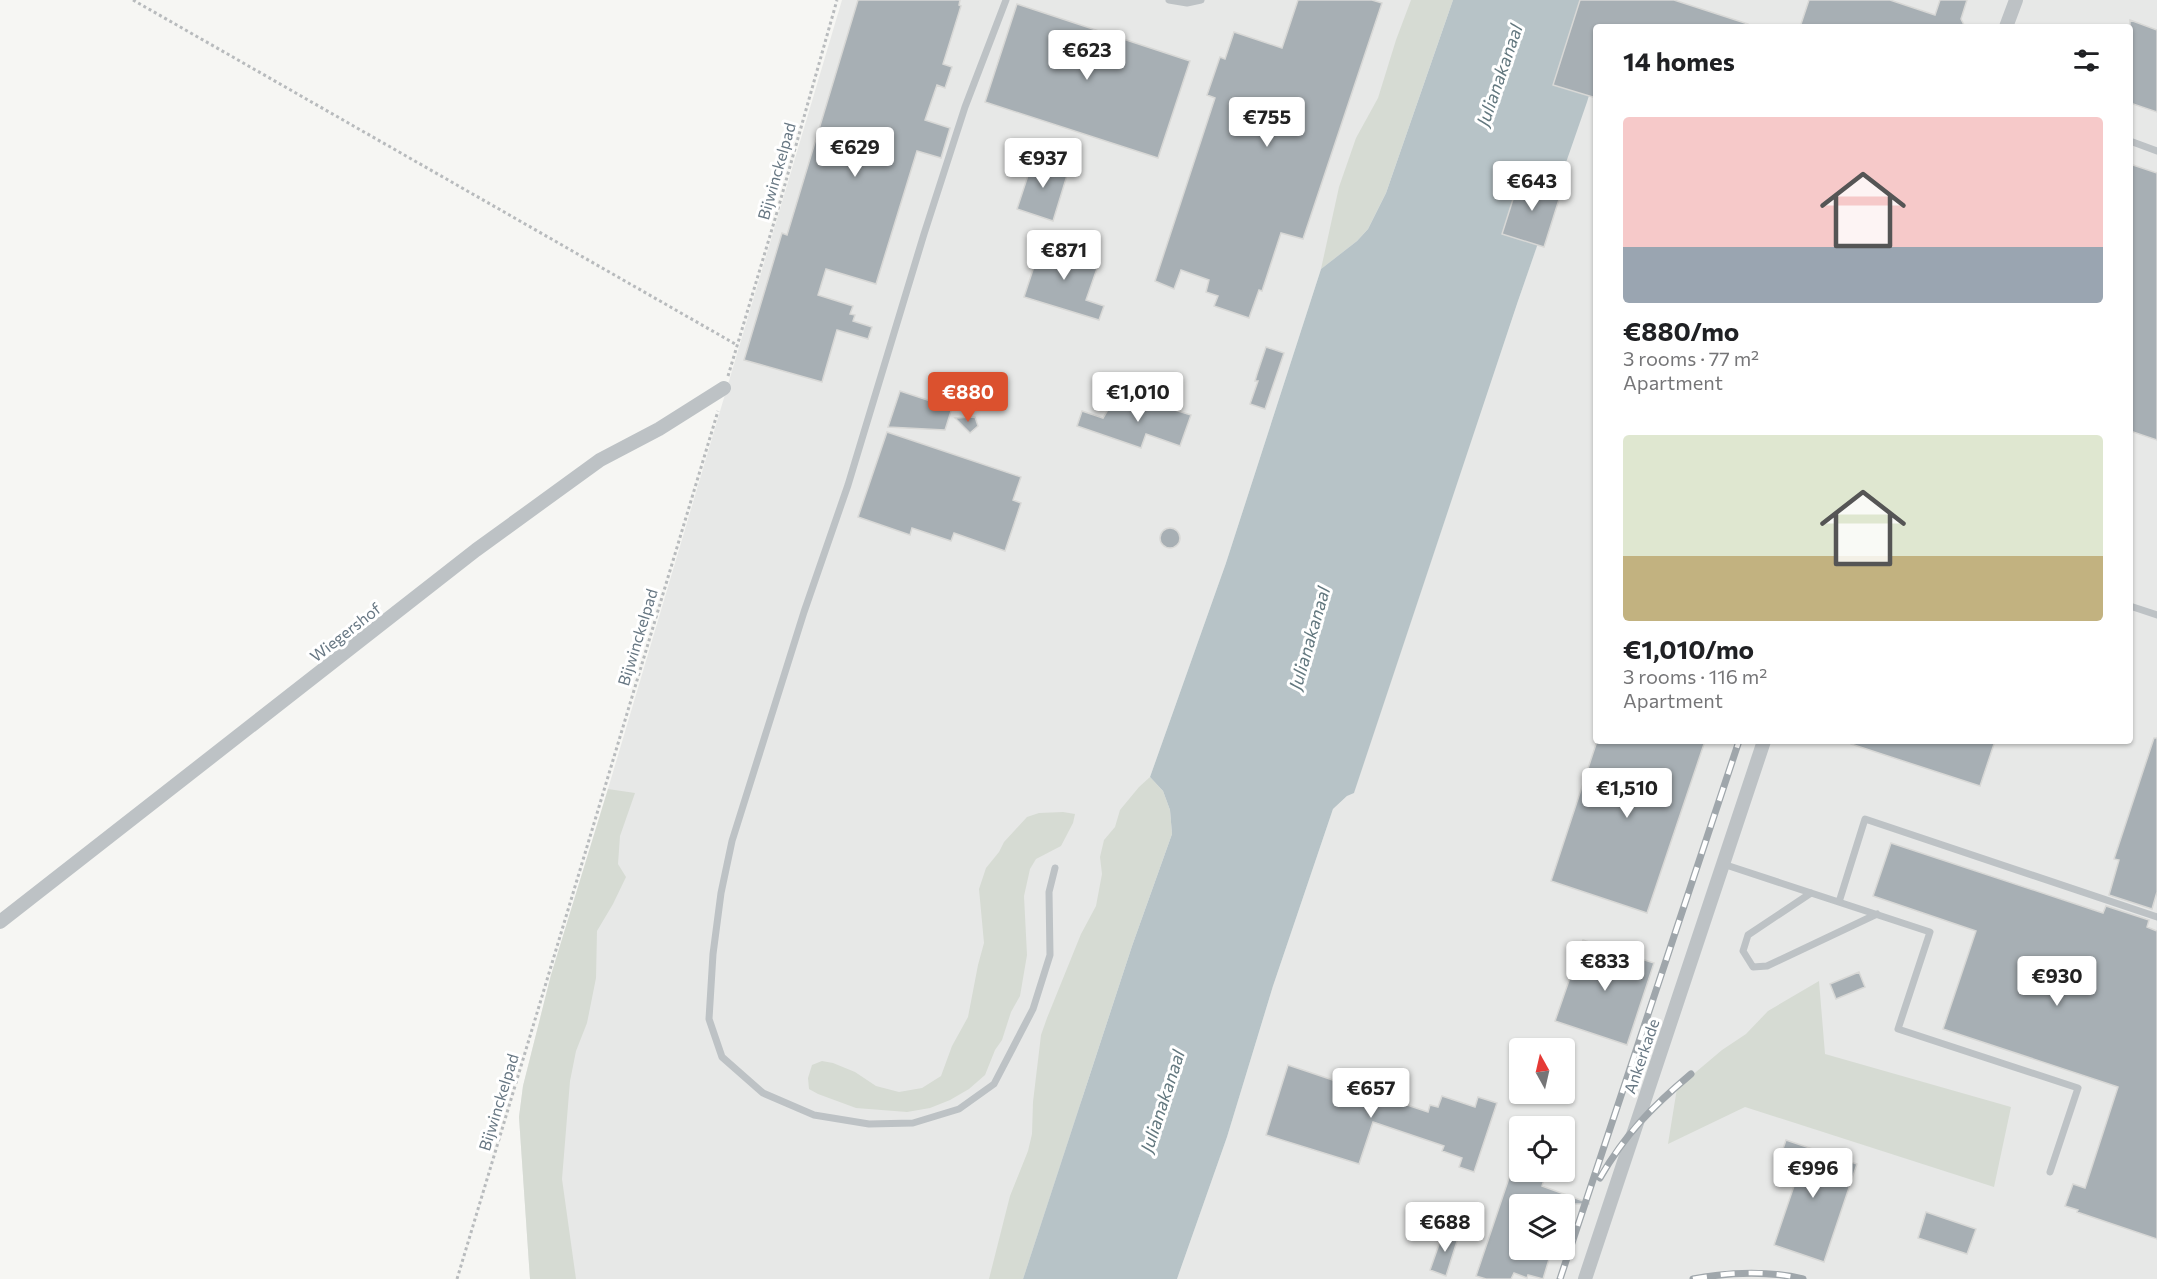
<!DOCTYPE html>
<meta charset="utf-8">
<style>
:root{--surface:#fff;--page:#f2f2f2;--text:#202124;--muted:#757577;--accent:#db512e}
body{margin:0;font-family:Commissioner,sans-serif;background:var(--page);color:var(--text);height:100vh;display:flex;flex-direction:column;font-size:22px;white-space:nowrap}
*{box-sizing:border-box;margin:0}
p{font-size:20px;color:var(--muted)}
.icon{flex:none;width:33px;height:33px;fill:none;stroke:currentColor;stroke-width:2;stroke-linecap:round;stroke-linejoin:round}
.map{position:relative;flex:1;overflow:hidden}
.side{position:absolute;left:1593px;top:24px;width:540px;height:720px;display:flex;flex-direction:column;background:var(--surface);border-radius:6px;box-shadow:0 2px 4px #0004}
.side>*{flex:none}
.needle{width:39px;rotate:352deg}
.tools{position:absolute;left:1509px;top:1038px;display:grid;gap:12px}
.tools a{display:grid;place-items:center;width:66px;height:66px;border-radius:6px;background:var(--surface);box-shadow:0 2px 4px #0004;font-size:30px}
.price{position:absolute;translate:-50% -51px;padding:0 14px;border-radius:6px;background:#fff;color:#222;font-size:20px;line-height:39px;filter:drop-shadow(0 2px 3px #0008)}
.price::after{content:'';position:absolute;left:50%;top:36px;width:18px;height:14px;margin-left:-9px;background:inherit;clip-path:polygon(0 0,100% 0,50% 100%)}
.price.selected{background:var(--accent);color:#fff}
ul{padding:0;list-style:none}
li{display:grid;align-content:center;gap:12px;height:318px;padding:0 30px}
li span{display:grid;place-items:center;height:186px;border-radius:6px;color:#555}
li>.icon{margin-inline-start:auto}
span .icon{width:108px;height:108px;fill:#fffc;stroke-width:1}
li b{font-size:26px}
h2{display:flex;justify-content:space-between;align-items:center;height:72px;padding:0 30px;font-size:26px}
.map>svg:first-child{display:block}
.built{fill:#e7e8e7;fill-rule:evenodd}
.green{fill:#d6dbd3}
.water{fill:#b7c3c7}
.building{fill:#a7afb4;stroke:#d8d8d6;stroke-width:1.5}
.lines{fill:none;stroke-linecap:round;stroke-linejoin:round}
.path{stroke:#b8bbbd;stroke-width:3;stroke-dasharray:3 3;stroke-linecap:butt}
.service{stroke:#bdc2c5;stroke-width:7}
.minor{stroke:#bdc2c5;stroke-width:14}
.rail-casing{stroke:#9fa6ab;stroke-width:7}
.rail{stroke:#fff;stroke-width:4.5;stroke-dasharray:14;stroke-linecap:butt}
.labels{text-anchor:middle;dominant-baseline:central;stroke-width:6;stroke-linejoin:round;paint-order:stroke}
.street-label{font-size:16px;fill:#677783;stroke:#fff}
.water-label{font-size:18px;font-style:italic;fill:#63787f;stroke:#fff}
</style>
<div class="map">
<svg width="2157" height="1279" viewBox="0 0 2157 1279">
<rect width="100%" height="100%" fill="#f6f6f3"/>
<path class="built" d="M 842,0 L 1453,0 L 1357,241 L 1321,269 L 1226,563 L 1150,777 L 1080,1107 L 1023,1279 L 530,1279 L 519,1117 L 523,1086 L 551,975 L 608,789 Z
M 1620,0 L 2157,0 L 2157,1279 L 1177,1279 L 1227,1137 L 1273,986 L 1333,809 L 1347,796 L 1354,792 L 1518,301 L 1596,73 L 1596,741 L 2130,741 L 2130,27 L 1611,27 ZM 1520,1048 L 1564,1048 L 1564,1094 L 1520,1094 ZM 1520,1126 L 1564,1126 L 1564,1172 L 1520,1172 ZM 1520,1204 L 1564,1204 L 1564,1250 L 1520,1250 Z"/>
<path class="green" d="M 1411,0 L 1453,0 L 1386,193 L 1368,229 L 1357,241 L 1321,269 L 1339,187 L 1356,138 L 1378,98 L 1396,40 Z
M 1150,777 L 1163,791 L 1170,810 L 1172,834 L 1132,946 L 1023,1279 L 989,1279 L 1010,1196 L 1028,1151 L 1032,1134 L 1033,1102 L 1041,1035 L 1047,1018 L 1081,934 L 1096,906 L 1102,874 L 1100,857 L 1104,840 L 1115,827 L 1120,810 L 1139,787 Z
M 608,789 L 635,793 L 620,836 L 618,864 L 626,877 L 613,904 L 597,931 L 596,978 L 587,1023 L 576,1051 L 570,1081 L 562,1179 L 576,1279 L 530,1279 L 519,1117 L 523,1086 L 551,975 Z
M 1063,812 L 1075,814 L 1073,823 L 1061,846 L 1036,859 L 1030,869 L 1024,896 L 1027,955 L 1020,996 L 1011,1012 L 1002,1040 L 995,1050 L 985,1075 L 969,1089 L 950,1100 L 930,1108 L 907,1112 L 856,1108 L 818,1094 L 809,1089 L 808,1078 L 812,1065 L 822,1061 L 833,1063 L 855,1072 L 876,1086 L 899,1092 L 922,1088 L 941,1076 L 952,1046 L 968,1017 L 978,965 L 984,943 L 979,889 L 986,868 L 999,852 L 1004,842 L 1027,817 L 1039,813 Z
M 1819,981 L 1825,1054 L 2011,1107 L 1994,1187 L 1745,1107 L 1668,1144 L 1677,1088 L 1722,1050 L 1746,1034 L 1768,1011 Z"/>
<path class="water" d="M 1453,0 L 1620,0 L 1596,27 L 1596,73 L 1587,102 L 1518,301 L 1354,793 L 1347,796 L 1333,809 L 1273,986 L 1227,1137 L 1177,1279 L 1023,1279 L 1132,946 L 1172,834 L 1170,810 L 1163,791 L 1150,777 L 1226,563 L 1321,269 L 1357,241 L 1368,229 L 1386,193 Z"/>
<path class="building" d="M 858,0 L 960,0 L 959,5 L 961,6 L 943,64 L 952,67 L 945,88 L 937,85 L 925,120 L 950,128 L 941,158 L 917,151 L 876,284 L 826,269 L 818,295 L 853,306 L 850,314 L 855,315 L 853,321 L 872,327 L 868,339 L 837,330 L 822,382 L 744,360 L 782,233 L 787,235 Z
M 1298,0 L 1372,0 L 1382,3 L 1303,239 L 1281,233 L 1262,291 L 1259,290 L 1249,318 L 1214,306 L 1218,296 L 1206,292 L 1209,280 L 1181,270 L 1174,289 L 1155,281 L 1215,98 L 1207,95 L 1220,57 L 1225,59 L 1234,32 L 1282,48 Z
M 1580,0 L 1674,0 L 1748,24 L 1747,27 L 1596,27 L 1596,98 L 1553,85 Z
M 1809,0 L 1890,0 L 1935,15 L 1940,0 L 1967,0 L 1961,19 L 1965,27 L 1800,27 Z
M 1017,4 L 1190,61 L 1158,158 L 985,102 Z
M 2130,20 L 2157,30 L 2157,112 L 2130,103 Z
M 1034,157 L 1069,169 L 1053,221 L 1017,209 Z
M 2130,164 L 2157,173 L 2157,440 L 2130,431 Z
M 1520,177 L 1562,190 L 1544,247 L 1502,234 Z
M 1042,242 L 1100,260 L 1086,300 L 1104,306 L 1099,320 L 1024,297 Z
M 1266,347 L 1284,353 L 1265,409 L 1250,404 L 1258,381 L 1255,381 L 1257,374 Z
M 900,391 L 952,408 L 945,430 L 888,427 Z
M 1133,397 L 1191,415 L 1180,446 L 1146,434 L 1141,448 L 1077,426 L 1082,411 L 1103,418 L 1113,401 L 1131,402 Z
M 975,417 L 978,426 L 970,433 L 955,418 Z
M 887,432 L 1021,477 L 1013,500 L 1021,503 L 1005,551 L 954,533 L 951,541 L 912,528 L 910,535 L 858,517 Z
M1160 538a10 10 0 1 1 20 0a10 10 0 1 1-20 0Z
M 2154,738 L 2157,738 L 2157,892 L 2152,909 L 2109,895 L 2119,860 L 2114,859 Z
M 1597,741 L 1705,741 L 1647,913 L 1551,881 Z
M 1852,741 L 1995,741 L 1980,786 L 1851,744 Z
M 1891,843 L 2103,913 L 2106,906 L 2149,920 L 2147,927 L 2157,931 L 2157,1239 L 2077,1212 L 2078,1210 L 2065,1206 L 2073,1184 L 2085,1188 L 2118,1087 L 1943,1029 L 1976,931 L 1873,896 Z
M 1583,940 L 1654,963 L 1627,1045 L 1555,1021 Z
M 1859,972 L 1865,987 L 1836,999 L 1830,984 Z
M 1288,1065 L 1428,1112 L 1430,1105 L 1438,1107 L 1442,1096 L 1475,1107 L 1478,1097 L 1497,1103 L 1474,1172 L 1459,1167 L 1462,1158 L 1442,1151 L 1444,1146 L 1373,1122 L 1359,1164 L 1266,1135 Z
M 1786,1140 L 1857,1164 L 1824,1262 L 1774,1245 L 1796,1180 L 1775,1172 Z
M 1511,1172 L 1533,1172 L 1531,1176 L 1544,1180 L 1542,1186 L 1589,1203 L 1589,1204 L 1520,1204 L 1520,1250 L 1530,1250 L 1550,1256 L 1543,1279 L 1528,1275 L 1527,1278 L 1514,1273 L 1511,1279 L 1486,1279 L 1476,1276 Z
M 1926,1212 L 1976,1229 L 1967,1254 L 1918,1238 Z
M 1444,1230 L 1459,1235 L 1446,1276 L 1430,1270 Z"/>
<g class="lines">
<path class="path" d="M 133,0 L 737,345
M 728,376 L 778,209 L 837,0
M 457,1279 L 718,411"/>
<path class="service" d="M 1006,0 L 965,107 L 924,234 L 848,485 L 804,612 L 732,841 L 721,893 L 713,954 L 709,1019 L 722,1057 L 763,1093 L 814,1115 L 869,1124 L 913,1123 L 959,1109 L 994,1084 L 1033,1009 L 1050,955 L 1049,892 L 1055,868
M 1169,0 L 1187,3 L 1201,0
M 2130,141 L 2157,151
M 2130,606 L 2157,615
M 1723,864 L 1930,932 L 1898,1029 L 2078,1088 L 2050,1172
M 1811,893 L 1748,935 L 1743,951 L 1753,967 L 1767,966 L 1877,914
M 1839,902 L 1865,819 L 2157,917"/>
<path class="minor" d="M 2006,27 L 2016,0
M 0,922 L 476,550 L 600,460 L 659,429 L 724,388
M 1585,1279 L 1764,741"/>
<defs>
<path id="rail" d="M 1600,1178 C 1625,1134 1653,1106 1691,1074
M 1560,1279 L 1739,741
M 1693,1279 C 1730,1272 1766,1270 1803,1279"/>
</defs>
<use href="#rail" class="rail-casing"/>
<use href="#rail" class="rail"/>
</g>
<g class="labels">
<g class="street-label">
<text transform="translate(776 171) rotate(-74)">Bijwinckelpad</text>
<text transform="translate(345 632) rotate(-38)">Wiegershof</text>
<text transform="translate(637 637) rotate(-73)">Bijwinckelpad</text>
<text transform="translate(1641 1056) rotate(-71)">Ankerkade</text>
<text transform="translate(498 1102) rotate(-73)">Bijwinckelpad</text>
</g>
<g class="water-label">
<text transform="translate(1499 75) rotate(-71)">Julianakanaal</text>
<text transform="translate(1309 638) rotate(-74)">Julianakanaal</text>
<text transform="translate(1162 1101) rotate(-72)">Julianakanaal</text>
</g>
</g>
</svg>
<div class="tools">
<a><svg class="needle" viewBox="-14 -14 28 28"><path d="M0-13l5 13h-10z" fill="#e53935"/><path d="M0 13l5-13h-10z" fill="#757577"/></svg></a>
<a><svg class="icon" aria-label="locate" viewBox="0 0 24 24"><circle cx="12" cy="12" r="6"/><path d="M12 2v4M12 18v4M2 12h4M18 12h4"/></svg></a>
<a><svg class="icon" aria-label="layers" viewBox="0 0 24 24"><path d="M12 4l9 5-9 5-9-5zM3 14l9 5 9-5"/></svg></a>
</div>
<b class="price" style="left:1087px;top:81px">€623</b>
<b class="price" style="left:1267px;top:148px">€755</b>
<b class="price" style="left:855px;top:178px">€629</b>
<b class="price" style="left:1043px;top:189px">€937</b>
<b class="price" style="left:1532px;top:212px">€643</b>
<b class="price" style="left:1064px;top:281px">€871</b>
<b class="price selected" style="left:968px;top:423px">€880</b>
<b class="price" style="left:1138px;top:423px">€1,010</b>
<b class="price" style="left:1627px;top:819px">€1,510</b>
<b class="price" style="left:1605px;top:992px">€833</b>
<b class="price" style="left:2057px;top:1007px">€930</b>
<b class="price" style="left:1371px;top:1119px">€657</b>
<b class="price" style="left:1813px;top:1199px">€996</b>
<b class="price" style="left:1445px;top:1253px">€688</b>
<section class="side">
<h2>14 homes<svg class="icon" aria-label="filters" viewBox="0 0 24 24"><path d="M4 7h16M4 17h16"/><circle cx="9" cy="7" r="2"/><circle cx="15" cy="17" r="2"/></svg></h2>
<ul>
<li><span style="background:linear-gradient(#f6c9c9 70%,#9aa5b1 0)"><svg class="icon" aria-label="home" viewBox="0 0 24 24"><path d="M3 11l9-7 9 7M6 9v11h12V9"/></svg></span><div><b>€880/mo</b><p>3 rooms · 77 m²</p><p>Apartment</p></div></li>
<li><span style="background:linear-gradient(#dfe7d0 65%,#c2b280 0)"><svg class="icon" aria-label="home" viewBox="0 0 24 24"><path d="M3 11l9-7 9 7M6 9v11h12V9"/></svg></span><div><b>€1,010/mo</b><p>3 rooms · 116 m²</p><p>Apartment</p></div></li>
</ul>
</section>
</div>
